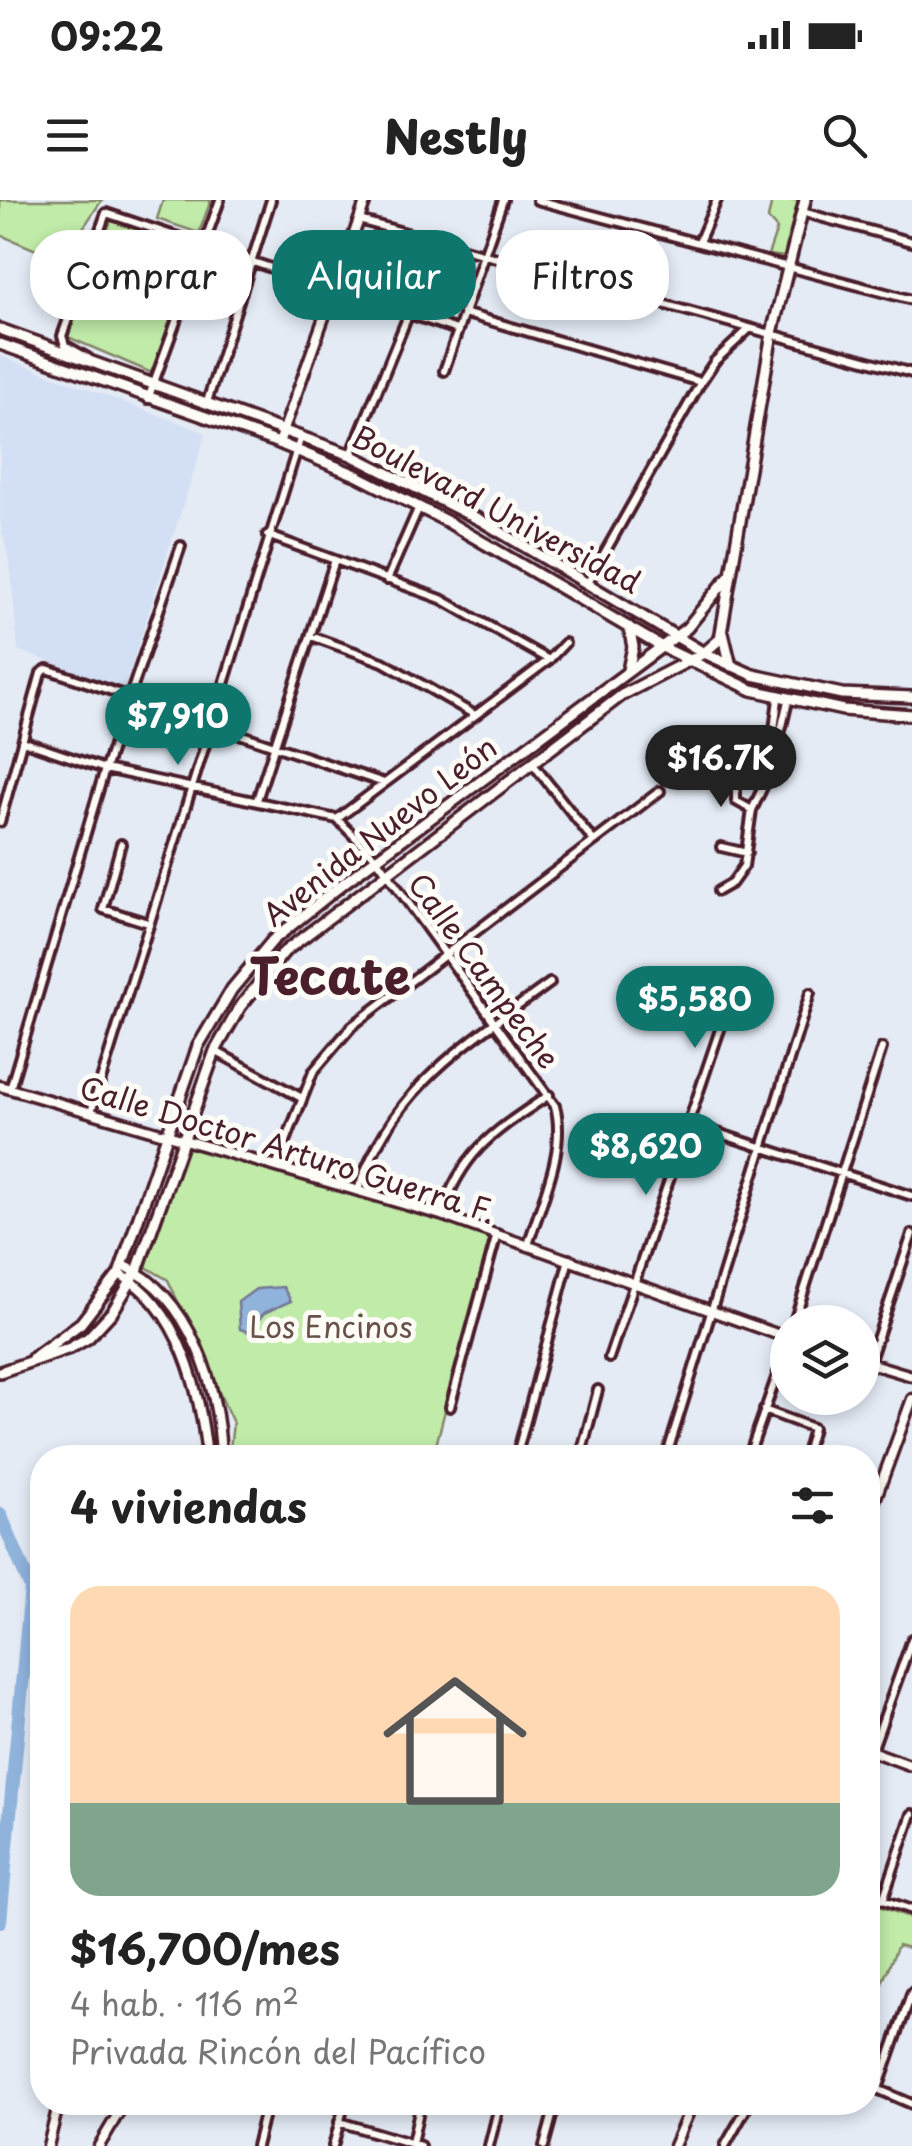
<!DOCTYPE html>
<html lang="es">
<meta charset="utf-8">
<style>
:root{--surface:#fff;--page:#f2f2f2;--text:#222;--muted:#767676;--line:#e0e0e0;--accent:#0f766e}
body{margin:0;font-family:"Playpen Sans",sans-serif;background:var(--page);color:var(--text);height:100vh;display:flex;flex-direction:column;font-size:38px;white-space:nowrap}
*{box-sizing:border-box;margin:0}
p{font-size:32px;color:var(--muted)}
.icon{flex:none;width:55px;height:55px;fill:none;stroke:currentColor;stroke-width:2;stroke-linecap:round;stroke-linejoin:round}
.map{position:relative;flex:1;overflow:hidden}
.side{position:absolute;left:30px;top:1245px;width:850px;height:670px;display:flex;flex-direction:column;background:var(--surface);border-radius:40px;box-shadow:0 5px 15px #0003}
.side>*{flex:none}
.hud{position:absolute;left:30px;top:30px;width:852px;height:90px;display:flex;gap:20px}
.buttons{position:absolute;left:770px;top:1105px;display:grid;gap:20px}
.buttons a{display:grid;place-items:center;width:110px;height:110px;border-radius:50%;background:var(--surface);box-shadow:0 5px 15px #0003;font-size:50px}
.price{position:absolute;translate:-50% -85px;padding:0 22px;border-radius:35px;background:var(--accent);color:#fff;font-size:32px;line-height:65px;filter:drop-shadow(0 2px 5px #0008)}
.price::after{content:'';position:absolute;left:50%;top:60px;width:30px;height:22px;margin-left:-15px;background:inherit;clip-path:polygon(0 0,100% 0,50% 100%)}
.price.selected{background:#222;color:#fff}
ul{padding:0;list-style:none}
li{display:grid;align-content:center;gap:20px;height:530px;padding:0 40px}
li+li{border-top:2px solid var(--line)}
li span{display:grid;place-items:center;height:310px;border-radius:30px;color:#555}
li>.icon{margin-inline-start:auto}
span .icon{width:180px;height:180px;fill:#fffc;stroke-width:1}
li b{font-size:42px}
h2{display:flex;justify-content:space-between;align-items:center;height:120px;padding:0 40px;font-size:42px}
.pill{padding:0 35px;border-radius:40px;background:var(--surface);box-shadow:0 5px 15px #0003;font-size:35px;line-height:90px}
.pill.selected{background:var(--accent);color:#fff}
.status{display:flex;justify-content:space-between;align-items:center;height:70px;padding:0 50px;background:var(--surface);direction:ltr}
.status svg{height:28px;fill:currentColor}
header{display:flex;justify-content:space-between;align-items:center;height:130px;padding:0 40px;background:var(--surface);font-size:45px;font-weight:800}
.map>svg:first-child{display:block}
.built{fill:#d2dff4}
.green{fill:#c0eba8;stroke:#85856a;stroke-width:2.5}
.water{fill:#90b3dc;stroke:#747895;stroke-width:2.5}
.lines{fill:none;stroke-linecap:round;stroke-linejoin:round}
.river{stroke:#90b3dc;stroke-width:14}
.minor-casing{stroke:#4a1f2b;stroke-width:14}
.tertiary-casing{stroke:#4a1f2b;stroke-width:15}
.secondary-casing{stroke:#4a1f2b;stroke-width:16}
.primary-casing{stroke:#4a1f2b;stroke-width:16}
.minor{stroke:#fdfcf7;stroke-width:6}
.tertiary{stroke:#fdfcf7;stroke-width:8}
.secondary{stroke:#fdfcf7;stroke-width:9}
.primary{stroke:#fdfcf7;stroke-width:9}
.labels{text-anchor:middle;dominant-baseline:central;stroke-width:10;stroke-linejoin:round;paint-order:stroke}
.street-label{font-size:30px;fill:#4a1f2b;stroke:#fdfcf7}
.park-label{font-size:30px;fill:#68524a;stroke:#fdfcf7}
.town-label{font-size:50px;font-weight:bold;fill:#4a1f2b;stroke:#fdfcf7}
</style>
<div class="status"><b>09:22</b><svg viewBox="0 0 49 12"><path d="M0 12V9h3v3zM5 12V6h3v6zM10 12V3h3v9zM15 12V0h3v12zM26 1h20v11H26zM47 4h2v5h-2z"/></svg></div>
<header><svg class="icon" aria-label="menu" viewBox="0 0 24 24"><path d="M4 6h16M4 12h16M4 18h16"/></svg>Nestly<svg class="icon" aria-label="search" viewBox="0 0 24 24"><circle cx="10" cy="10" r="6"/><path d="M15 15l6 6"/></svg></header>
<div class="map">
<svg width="912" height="1946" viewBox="0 0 912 1946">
<rect width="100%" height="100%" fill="#e4ebf5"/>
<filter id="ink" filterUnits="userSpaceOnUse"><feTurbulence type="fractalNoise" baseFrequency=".01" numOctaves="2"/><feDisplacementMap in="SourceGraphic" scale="20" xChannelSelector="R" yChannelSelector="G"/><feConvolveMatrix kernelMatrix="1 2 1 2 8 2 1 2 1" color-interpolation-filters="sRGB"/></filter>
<g filter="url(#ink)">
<path class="built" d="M 0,156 L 206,233 L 124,489 L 18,450 L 11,371 L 0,321 Z"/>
<path class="green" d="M 0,0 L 102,0 L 83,28 L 70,64 L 0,35 Z
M 163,0 L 211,0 L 199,33 L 157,19 Z
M 772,0 L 800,0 L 786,57 L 768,55 L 777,29 L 768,19 Z
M 112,18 L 197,48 L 152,173 L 68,137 Z
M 184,943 L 490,1036 L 433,1257 L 229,1257 L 233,1223 L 168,1080 L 146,1067 Z
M 868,1702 L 912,1718 L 912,1749 L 898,1745 L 877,1795 L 868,1804 Z"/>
<path class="water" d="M 283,1087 L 291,1101 L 264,1113 L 249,1132 L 240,1129 L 238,1102 L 256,1089 Z"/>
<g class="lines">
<path class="river" d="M 0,1314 L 31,1388 L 0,1721"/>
<defs>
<path id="minor" d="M 537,0 L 912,100
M 802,12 L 912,42
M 359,20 L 912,173
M 699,42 L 717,0
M 463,113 L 701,182
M 88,158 L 65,145 L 62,136 L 106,13 L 457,130
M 444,171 L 503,0
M 148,199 L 220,0
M 207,202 L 271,0
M 351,255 L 409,113
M 267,335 L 441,399 L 549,460
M 387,380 L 419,307
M 587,384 L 701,182 L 715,161 L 749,129
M 311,436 L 383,462 L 475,515
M 22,541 L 105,569 L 337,619 L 376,658 L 555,906 C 567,949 541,1002 528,1045
M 533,564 L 593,640
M 768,576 L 778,499
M 736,583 L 736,601 L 752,610
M 257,600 L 335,360
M 337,619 L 549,460 L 565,443
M 0,622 L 41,473 L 47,469 L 384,583
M 121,644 L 103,709 L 148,723
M 721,647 L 747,653
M 718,691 L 732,683 L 744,666 L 752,610 L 772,568 L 788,501
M 215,851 L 300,897
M 10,889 L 105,569 L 181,346
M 91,912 L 301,236
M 690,924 L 912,996
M 276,967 L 313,872 L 352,826 L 660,591
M 358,990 C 394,885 465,845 550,783
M 441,1015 C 463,950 494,932 549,895
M 794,1122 L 882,848
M 609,1158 L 734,788
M 869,1163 L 912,1034
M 450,1207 L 497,1034
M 764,1210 L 813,1228 L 805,1258
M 516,1258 L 569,1059
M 580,1258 L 598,1190
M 666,1258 L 810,793
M 748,1258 L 788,1144
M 868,1562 L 912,1439
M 868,1695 L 912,1710
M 883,1700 L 912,1614
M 868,1885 L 912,1904
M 878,1889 L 912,1792
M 339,1922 L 420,1946
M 412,1943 L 421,1902
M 256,1946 L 267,1902
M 333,1946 L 345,1902
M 489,1946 L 500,1902
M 544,1946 L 556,1902
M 725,1946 L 750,1902"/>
<path id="tertiary" d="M 279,243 L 366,0
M 0,886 L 441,1015 L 788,1138
M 123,1065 C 191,1096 219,1188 221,1258
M 119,1074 C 180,1106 201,1194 207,1258
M 862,1161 L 912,1176
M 868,1319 L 912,1199
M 871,1551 L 912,1566
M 48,1946 L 59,1902
M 99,1946 L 125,1902
M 674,1946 L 693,1902"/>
<path id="secondary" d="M 33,1158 L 81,1123 L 119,1074 L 198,846 L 232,789 L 273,740 L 345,682 L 687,428 L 729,376
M 0,1172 L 70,1148 L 88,1138 L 113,1111 L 137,1071 L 215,851 L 240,807 L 284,752 L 622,495 L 704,453 L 720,439 L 772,133 L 805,0"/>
<path id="primary" d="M 0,129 L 351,255 L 480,320 L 704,453 L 753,475 L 842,494 L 912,497
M 0,144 L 279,243 L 356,275 L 448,322 L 662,447 L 752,490 L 843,510 L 912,515
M 723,433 L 731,466
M 628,470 L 633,447 L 629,427"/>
</defs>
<use href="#minor" class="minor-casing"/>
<use href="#tertiary" class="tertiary-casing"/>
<use href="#secondary" class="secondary-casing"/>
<use href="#primary" class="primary-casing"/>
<use href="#minor" class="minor"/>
<use href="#tertiary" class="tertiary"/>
<use href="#secondary" class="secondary"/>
<use href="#primary" class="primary"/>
</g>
</g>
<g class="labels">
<g class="street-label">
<text transform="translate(497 308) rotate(28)">Boulevard Universidad</text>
<text transform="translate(379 630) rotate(-38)">Avenida Nuevo León</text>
<text transform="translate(485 770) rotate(54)">Calle Campeche</text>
<text transform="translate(288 948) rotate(17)">Calle Doctor Arturo Guerra F.</text>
</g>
<g class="park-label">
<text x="331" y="1125">Los Encinos</text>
</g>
<g class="town-label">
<text x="330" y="774">Tecate</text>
</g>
</g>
</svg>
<div class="buttons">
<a><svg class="icon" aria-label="layers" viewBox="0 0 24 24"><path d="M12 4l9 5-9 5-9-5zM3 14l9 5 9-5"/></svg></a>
</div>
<b class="price" style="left:178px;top:568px">$7,910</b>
<b class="price selected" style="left:721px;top:610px">$16.7K</b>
<b class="price" style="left:695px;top:851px">$5,580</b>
<b class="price" style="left:646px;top:998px">$8,620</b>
<div class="hud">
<a class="pill">Comprar</a>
<a class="pill selected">Alquilar</a>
<a class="pill">Filtros</a>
</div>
<section class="side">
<h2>4 viviendas<svg class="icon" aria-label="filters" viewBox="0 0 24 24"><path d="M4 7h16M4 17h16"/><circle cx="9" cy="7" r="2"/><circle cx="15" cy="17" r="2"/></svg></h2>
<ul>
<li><span style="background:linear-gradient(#ffd9b3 70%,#7fa58c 0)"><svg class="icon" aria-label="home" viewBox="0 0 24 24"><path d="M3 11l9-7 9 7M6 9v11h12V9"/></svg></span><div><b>$16,700/mes</b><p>4 hab. · 116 m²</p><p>Privada Rincón del Pacífico</p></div></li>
</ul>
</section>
</div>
